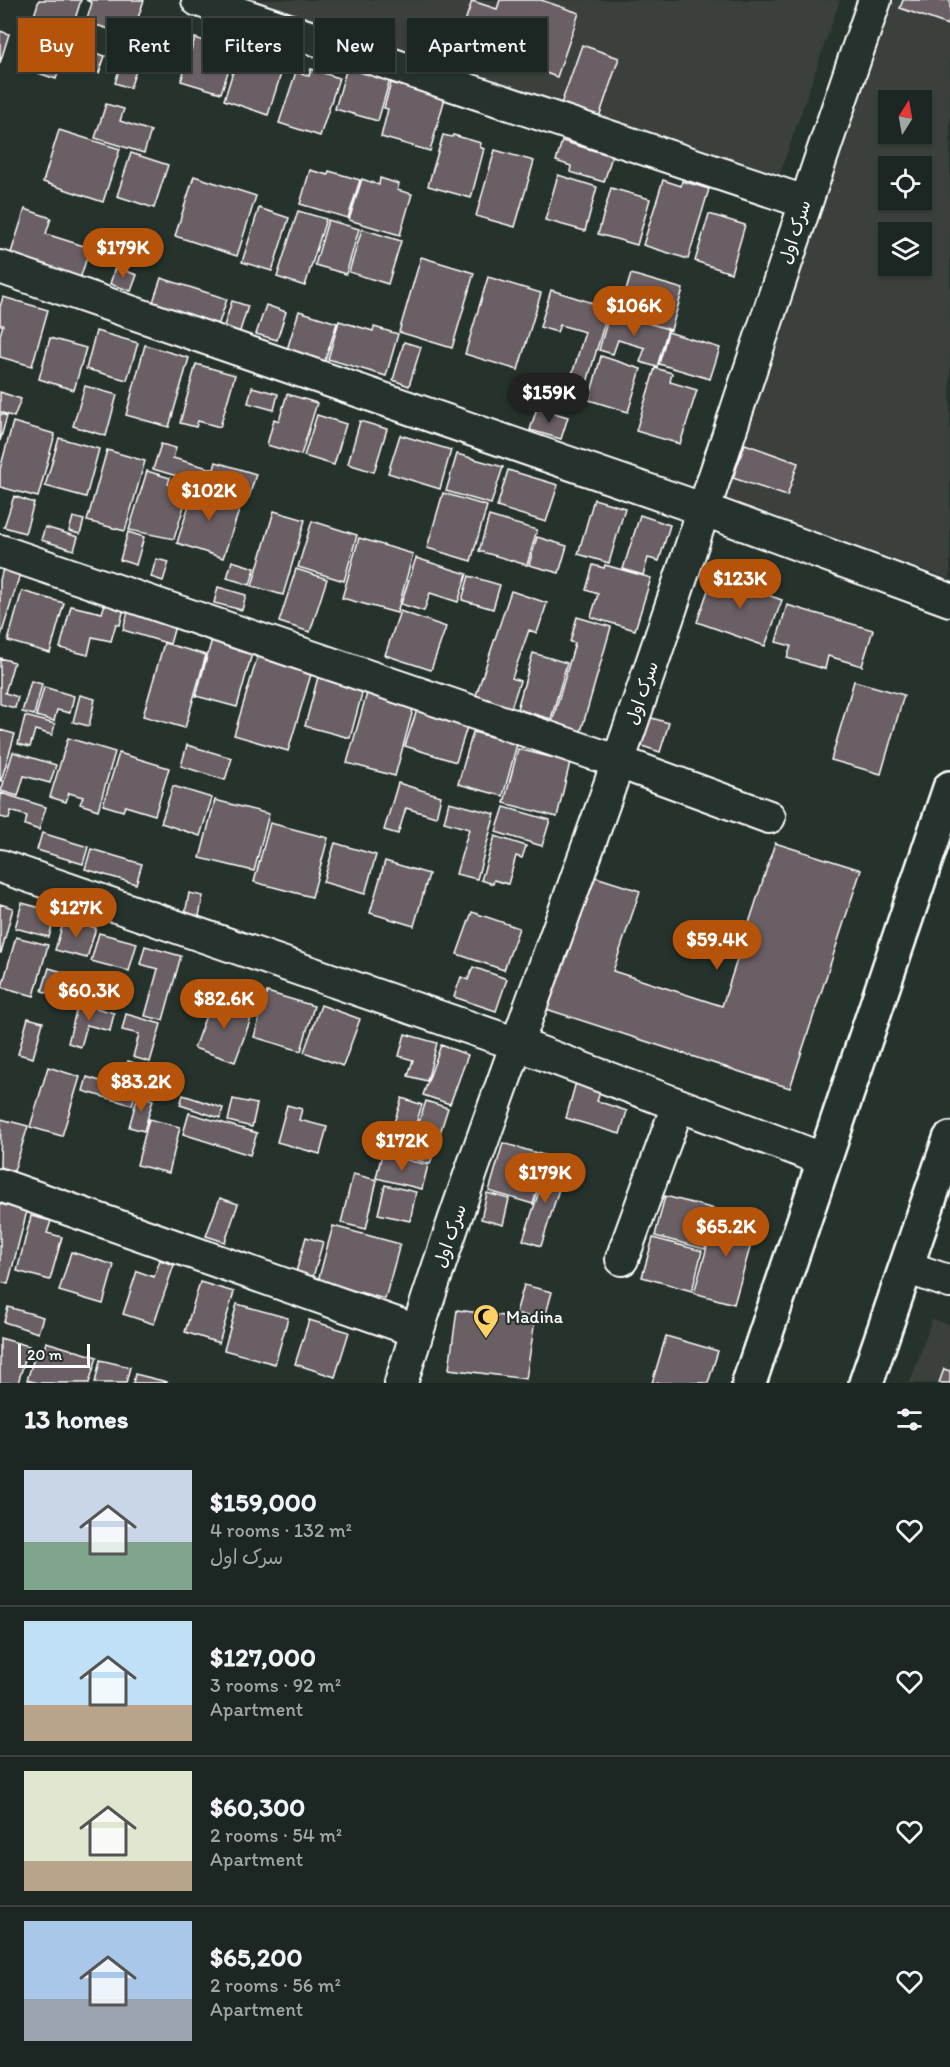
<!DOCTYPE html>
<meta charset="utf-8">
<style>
:root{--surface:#1c2622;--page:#29322f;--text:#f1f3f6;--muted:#a0a5a5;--line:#3a4340;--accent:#b45309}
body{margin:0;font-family:Itim,"Playpen Sans Arabic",sans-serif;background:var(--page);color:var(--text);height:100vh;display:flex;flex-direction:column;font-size:22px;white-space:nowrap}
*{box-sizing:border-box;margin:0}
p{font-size:20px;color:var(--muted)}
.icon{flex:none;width:33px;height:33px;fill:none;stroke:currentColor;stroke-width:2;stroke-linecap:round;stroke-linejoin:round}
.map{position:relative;height:1383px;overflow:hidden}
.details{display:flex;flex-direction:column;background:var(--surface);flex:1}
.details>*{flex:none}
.hud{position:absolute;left:18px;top:18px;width:600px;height:54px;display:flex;gap:12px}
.needle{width:39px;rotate:11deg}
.fabs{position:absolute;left:878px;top:90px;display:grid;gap:12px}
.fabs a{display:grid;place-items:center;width:54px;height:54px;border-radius:0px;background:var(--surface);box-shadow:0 2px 4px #0004,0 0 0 2px var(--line);font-size:30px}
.scale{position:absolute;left:18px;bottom:15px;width:72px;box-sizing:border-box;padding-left:6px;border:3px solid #fff;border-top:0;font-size:16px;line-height:21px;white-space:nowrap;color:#fff;-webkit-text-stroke:4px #26332d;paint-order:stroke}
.price{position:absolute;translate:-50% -51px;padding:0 14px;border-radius:21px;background:var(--accent);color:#fff;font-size:20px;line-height:39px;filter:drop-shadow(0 2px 3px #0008)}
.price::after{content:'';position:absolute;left:50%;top:36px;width:18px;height:14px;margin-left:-9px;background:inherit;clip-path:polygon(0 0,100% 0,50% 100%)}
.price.selected{background:#222;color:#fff}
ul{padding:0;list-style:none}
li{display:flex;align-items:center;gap:18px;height:150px;padding:0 24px}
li+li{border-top:2px solid var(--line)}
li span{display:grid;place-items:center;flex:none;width:168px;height:120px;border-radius:0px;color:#555}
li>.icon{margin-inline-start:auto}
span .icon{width:72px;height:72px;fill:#fffc;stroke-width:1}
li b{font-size:26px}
h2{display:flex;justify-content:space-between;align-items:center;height:72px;padding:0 24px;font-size:26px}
.tag{padding:0 21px;border-radius:0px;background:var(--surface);box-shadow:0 2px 4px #0004,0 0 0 2px var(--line);font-size:21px;line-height:54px}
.tag.selected{background:var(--accent);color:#fff}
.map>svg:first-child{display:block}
.built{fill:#3a403e;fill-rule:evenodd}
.building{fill:#695f65;stroke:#fff;stroke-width:1.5}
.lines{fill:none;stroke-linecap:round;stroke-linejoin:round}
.minor-casing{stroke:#fff;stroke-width:36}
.major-casing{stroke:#fff;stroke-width:38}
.minor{stroke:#26332d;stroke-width:32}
.major{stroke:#26332d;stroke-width:33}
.labels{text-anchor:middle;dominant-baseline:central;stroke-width:4.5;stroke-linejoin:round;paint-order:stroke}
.street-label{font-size:18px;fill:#fff;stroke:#26332d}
.poi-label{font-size:18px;fill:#fff;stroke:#26332d;text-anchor:start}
</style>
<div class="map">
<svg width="950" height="1383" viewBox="0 0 950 1383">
<rect width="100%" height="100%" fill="#26332d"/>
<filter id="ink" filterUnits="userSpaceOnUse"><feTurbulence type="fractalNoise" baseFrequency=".0167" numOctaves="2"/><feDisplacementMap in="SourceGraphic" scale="12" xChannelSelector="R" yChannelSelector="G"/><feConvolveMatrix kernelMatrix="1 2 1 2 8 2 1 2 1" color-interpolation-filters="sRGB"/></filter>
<g filter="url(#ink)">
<path class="built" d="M 254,0 L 840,0 L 777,182 Z
M 886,0 L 950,0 L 950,579 L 717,500 ZM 888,100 L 921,100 L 921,134 L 888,134 ZM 888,166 L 921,166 L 921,200 L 888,200 ZM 888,232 L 921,232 L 921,266 L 888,266 Z
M 932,1319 L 950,1325 L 950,1383 L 910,1383 Z"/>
<path class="building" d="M 39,0 L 81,0 L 56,79 L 18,66 Z
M 86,0 L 144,0 L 132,36 L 86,22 L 92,3 Z
M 500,0 L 541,0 L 579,13 L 557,77 L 458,42 L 472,1 L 497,9 Z
M 903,0 L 950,0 L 950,18 L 948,25 L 900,8 Z
M 143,23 L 177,33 L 168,61 L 134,50 Z
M 0,31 L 9,34 L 0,63 Z
M 246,31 L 290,45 L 268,115 L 224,100 Z
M 195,38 L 235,51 L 221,93 L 181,81 Z
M 582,45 L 619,58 L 599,117 L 561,104 Z
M 80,48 L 105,56 L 99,73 L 75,66 Z
M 123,57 L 139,62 L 130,88 L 115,83 Z
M 347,67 L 390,79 L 378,121 L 335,109 Z
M 311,69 L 339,78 L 320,136 L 279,123 L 296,72 L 309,76 Z
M 391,83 L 445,98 L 430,151 L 381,137 L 388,109 L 384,108 Z
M 106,104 L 124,109 L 120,121 L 151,131 L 144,153 L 95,138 Z
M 59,130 L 120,149 L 103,202 L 43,182 Z
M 443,135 L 452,137 L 453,135 L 481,143 L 480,147 L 484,149 L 471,198 L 428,186 Z
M 562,141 L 612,156 L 604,182 L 570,172 L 571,166 L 556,161 Z
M 495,150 L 534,161 L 515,227 L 476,216 Z
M 131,153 L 168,165 L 154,208 L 117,196 Z
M 310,170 L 328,175 L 329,171 L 360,180 L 348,218 L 300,204 Z
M 558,175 L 597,187 L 585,231 L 545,220 Z
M 194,176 L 256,196 L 237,256 L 175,236 Z
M 380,178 L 399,184 L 397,190 L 412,194 L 400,235 L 349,220 L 362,179 L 379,185 Z
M 663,180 L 681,186 L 682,181 L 709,189 L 688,259 L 643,245 Z
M 611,188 L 650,199 L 637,245 L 598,234 Z
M 259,208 L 289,218 L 272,271 L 242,262 Z
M 25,209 L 51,218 L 46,234 L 90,248 L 80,279 L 10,256 Z
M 298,211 L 326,219 L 305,286 L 277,277 Z
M 709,214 L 745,225 L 731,273 L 695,261 Z
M 328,220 L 359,229 L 346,274 L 315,265 Z
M 362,229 L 401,241 L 388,284 L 349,272 Z
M 421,257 L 474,273 L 452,348 L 399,332 Z
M 115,267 L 137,275 L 131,291 L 110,284 Z
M 631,274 L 683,289 L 671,330 L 619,314 Z
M 488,277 L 541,293 L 518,370 L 465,354 Z
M 161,278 L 227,299 L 218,326 L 152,305 Z
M 551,290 L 609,308 L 586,386 L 570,381 L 585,332 L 560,325 L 557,332 L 540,327 Z
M 3,297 L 48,310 L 32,366 L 0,357 L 0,335 L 3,325 L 0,325 L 0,307 Z
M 232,301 L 248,306 L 239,334 L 223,329 Z
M 266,305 L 286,312 L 277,340 L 256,334 Z
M 299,311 L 337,323 L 324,364 L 286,353 Z
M 610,312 L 668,329 L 657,367 L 640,362 L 645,348 L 618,340 L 613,354 L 599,350 Z
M 339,321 L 373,331 L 374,327 L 398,334 L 386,376 L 328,359 Z
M 96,331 L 138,343 L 127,380 L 86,369 Z
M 668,332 L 720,348 L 710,379 L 659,364 Z
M 50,338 L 86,348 L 74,390 L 39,379 Z
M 404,342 L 421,347 L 409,386 L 393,380 Z
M 145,345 L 189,358 L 169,427 L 126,415 Z
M 601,356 L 641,369 L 628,412 L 589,400 Z
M 196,364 L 235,375 L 220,427 L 198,421 L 196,427 L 180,423 Z
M 655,368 L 672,373 L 670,382 L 697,390 L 680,444 L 636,431 Z
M 85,386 L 117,395 L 106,436 L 73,426 Z
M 252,387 L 278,394 L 274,410 L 248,403 Z
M 0,392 L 21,399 L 14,417 L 0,412 Z
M 287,394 L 317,403 L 301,455 L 267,445 L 274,419 L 279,421 Z
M 537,408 L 568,417 L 561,439 L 530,430 Z
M 0,414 L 7,416 L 0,441 Z
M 317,415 L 346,424 L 334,465 L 304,456 Z
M 360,421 L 387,429 L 374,472 L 348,464 Z
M 13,422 L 55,434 L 38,497 L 0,487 L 0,469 Z
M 400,435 L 451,450 L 440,489 L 388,473 Z
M 59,438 L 99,449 L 86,497 L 45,486 Z
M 161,444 L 176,448 L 173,458 L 212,469 L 207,485 L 153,469 Z
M 745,444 L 798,463 L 787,496 L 733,478 Z
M 107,450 L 145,461 L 125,531 L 87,521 Z
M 457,454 L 503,467 L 491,504 L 446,491 Z
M 216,462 L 256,474 L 249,497 L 209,486 Z
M 508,470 L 558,485 L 546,522 L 497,507 Z
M 147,471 L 170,478 L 168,484 L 189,490 L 174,539 L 129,530 Z
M 195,486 L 242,502 L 223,558 L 177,543 Z
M 443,493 L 487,506 L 471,561 L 427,548 Z
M 14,496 L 34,503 L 25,533 L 4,527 Z
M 594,499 L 625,508 L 609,563 L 578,554 Z
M 274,511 L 305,520 L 283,595 L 252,586 Z
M 640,515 L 670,525 L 659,561 L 648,558 L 643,575 L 623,569 Z
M 489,516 L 537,530 L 527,565 L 479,551 Z
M 73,517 L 84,520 L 80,534 L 69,531 Z
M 312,521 L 357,535 L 344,581 L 298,567 Z
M 45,527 L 78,537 L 74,550 L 41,540 Z
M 128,532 L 144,537 L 136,565 L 120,560 Z
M 537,537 L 567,546 L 559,573 L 529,565 Z
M 359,538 L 413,554 L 397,613 L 342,598 Z
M 416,558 L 467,574 L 458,602 L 430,593 L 424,611 L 401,604 Z
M 156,559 L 169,562 L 163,581 L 151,577 Z
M 232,561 L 255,568 L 250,585 L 227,578 Z
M 593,565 L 604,568 L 605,565 L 651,578 L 635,630 L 591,617 L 598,594 L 586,590 Z
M 3,569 L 20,574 L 0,639 L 0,580 Z
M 296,569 L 327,579 L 310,632 L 279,622 Z
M 469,576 L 500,585 L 493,609 L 462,600 Z
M 713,576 L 739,585 L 741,578 L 764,585 L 762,593 L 782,600 L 765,646 L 697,622 Z
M 218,587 L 246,595 L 242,610 L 214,603 Z
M 22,591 L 64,603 L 50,653 L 8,641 Z
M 511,591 L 547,603 L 537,633 L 529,630 L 512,678 L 520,681 L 510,711 L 475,698 Z
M 106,600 L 125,604 L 120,625 L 116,624 L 111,641 L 92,637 L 88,655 L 60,648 L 71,606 L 102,613 Z
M 787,605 L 873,630 L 862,666 L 828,656 L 825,669 L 787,658 L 791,646 L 776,642 Z
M 400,611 L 446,627 L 431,670 L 385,655 Z
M 128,612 L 175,626 L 170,644 L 123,630 Z
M 577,617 L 611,627 L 580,735 L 551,726 L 575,643 L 570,642 Z
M 212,639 L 253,650 L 237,707 L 196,696 Z
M 164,643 L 206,655 L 185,728 L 143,716 Z
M 533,653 L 567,663 L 551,719 L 517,709 Z
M 258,655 L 312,671 L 288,751 L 234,735 Z
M 0,658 L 14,662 L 5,693 L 18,697 L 15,708 L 0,704 Z
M 318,677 L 363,690 L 350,738 L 305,726 Z
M 31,681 L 42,684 L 34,715 L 22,712 Z
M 854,681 L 904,695 L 881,774 L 831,760 Z
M 44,687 L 74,696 L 70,713 L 57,710 L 54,721 L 36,716 Z
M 367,693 L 414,706 L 395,776 L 347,763 Z
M 80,695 L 95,699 L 89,726 L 73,722 Z
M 417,710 L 467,727 L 456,762 L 405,746 Z
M 25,716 L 55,724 L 52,735 L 35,730 L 30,747 L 18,744 Z
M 645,716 L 669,723 L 660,752 L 636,744 Z
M 0,730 L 15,734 L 1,781 L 0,781 Z
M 473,732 L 517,744 L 503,796 L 458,784 Z
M 68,738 L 115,752 L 98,810 L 80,804 L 83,797 L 69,793 L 66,802 L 50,797 Z
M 187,745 L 232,758 L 225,780 L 181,766 Z
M 518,749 L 570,762 L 557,817 L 504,803 Z
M 13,752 L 56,765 L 50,783 L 24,776 L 18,796 L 1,791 Z
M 119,753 L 169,768 L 155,815 L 125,806 L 123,811 L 103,805 Z
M 398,783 L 441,796 L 436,817 L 406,808 L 398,834 L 384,830 Z
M 173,786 L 212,798 L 200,836 L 161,823 Z
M 1,793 L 46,807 L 39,830 L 25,825 L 27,816 L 11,811 L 9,819 L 0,817 Z
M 215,800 L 269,814 L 254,871 L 200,858 Z
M 449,802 L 495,814 L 477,879 L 456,874 L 469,829 L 444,822 Z
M 504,807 L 550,820 L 542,846 L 496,832 Z
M 270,823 L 328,838 L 312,897 L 254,882 Z
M 42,833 L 88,847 L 83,864 L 37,850 Z
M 495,836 L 526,846 L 522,858 L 516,856 L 508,884 L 494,880 L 493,884 L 481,880 Z
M 335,843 L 376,855 L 365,894 L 323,882 Z
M 775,843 L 861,870 L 790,1088 L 543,1008 L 586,874 L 640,891 L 613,971 L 722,1006 Z
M 91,849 L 142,864 L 136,884 L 85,869 Z
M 385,861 L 429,874 L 414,926 L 370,913 Z
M 189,893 L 203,896 L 199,916 L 185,914 Z
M 22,903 L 56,912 L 49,937 L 15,928 Z
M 0,904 L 13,908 L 1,953 L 0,953 Z
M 472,912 L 519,928 L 504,970 L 457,954 Z
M 64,920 L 96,928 L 87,958 L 55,950 Z
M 99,933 L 137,943 L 129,971 L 91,961 Z
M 16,937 L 48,945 L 34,996 L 2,987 Z
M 145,946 L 181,956 L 163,1020 L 145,1016 L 158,969 L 140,964 Z
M 473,967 L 507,979 L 496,1011 L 454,997 L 461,977 L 468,980 Z
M 49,968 L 70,974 L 64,997 L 42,991 Z
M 267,992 L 314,1006 L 301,1051 L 254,1037 Z
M 212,999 L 253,1013 L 235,1062 L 194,1048 Z
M 78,1003 L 114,1013 L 110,1031 L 87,1025 L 81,1047 L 68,1043 Z
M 321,1005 L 360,1019 L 343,1066 L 304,1052 Z
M 126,1014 L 161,1024 L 150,1062 L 133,1057 L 139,1034 L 122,1030 Z
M 28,1018 L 43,1022 L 33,1058 L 18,1054 Z
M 405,1034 L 437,1043 L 427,1081 L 408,1076 L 413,1060 L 399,1056 Z
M 441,1045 L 468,1055 L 450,1104 L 423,1095 Z
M 128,1061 L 144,1066 L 138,1089 L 121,1085 Z
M 48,1067 L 80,1077 L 62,1136 L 30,1127 Z
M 87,1077 L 136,1092 L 132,1105 L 83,1091 Z
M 576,1082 L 601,1089 L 597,1101 L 627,1111 L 620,1134 L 566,1118 Z
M 138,1095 L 153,1100 L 144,1131 L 129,1127 Z
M 183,1095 L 223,1108 L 220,1118 L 180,1105 Z
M 402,1098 L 422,1105 L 406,1154 L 386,1147 Z
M 233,1099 L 257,1104 L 252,1127 L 228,1121 Z
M 426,1101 L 448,1108 L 430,1164 L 408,1157 Z
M 287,1105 L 302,1109 L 299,1120 L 327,1127 L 320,1154 L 277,1142 Z
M 189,1113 L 257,1133 L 250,1155 L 183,1134 Z
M 1,1119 L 28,1126 L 14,1171 L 0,1167 Z
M 149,1119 L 180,1127 L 169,1173 L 137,1165 Z
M 503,1143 L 547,1156 L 533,1204 L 489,1191 Z
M 382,1154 L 428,1165 L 422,1189 L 376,1178 Z
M 549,1161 L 566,1167 L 541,1246 L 523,1240 Z
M 353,1174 L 377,1180 L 366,1229 L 341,1223 Z
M 385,1185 L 416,1192 L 410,1221 L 378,1214 Z
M 487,1193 L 509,1199 L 503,1225 L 481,1219 Z
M 665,1196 L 715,1209 L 705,1249 L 655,1236 Z
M 220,1198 L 238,1204 L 225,1242 L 206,1236 Z
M 0,1204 L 27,1211 L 8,1284 L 0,1282 Z
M 717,1212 L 757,1223 L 734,1304 L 694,1293 Z
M 31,1216 L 51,1221 L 47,1233 L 62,1237 L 50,1280 L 17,1271 Z
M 333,1226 L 400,1244 L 385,1299 L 318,1281 Z
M 306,1237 L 323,1242 L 313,1277 L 296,1272 Z
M 653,1238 L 702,1251 L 692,1291 L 642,1277 Z
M 71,1252 L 114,1265 L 103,1304 L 59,1291 Z
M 160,1260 L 174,1265 L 154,1324 L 123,1314 L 137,1271 L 154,1277 Z
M 200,1282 L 234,1292 L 219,1343 L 185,1332 Z
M 524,1285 L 552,1292 L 544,1321 L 516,1313 Z
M 237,1304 L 288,1318 L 275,1364 L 224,1350 Z
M 8,1307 L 43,1317 L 38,1333 L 4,1322 Z
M 457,1310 L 535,1320 L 526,1379 L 449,1369 Z
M 309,1320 L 349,1332 L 335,1377 L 295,1364 Z
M 666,1336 L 718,1351 L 708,1383 L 652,1383 Z
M 0,1338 L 29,1346 L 18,1383 L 0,1383 Z
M 46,1342 L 97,1357 L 89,1383 L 38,1383 L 27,1380 L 36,1352 L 43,1354 Z
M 100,1360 L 130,1367 L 126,1383 L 95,1383 Z
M 944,1369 L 950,1371 L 950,1383 L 939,1383 Z
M 135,1374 L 167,1382 L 166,1383 L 133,1383 Z"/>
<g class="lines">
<defs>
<path id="minor" d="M 198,0 L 805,202
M 0,267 L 705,510 L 950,600
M 0,551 L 619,762 L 769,817
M 0,866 L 517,1044 L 825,1160
M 0,1185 L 417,1331
M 622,1259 L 678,1105
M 906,1267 L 950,1282
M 401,1383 C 466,1173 547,967 619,759 C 707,507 787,252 875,0"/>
<path id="major" d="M 749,1383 L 950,788
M 866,1383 L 950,1139"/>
</defs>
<use href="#minor" class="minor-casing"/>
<use href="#major" class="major-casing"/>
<use href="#minor" class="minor"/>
<use href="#major" class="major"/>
</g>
</g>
<defs>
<symbol id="mosque-pin" viewBox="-11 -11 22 30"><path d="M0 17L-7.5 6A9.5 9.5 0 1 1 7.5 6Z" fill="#ffd166" stroke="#26332d"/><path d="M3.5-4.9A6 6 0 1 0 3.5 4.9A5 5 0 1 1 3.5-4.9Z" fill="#111"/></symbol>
</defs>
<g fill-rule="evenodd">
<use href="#mosque-pin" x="471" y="1302" width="30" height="40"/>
</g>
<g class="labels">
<g class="street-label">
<text transform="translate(795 232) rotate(-72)">سرک‌ اول</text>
<text transform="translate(642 693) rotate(-71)">سرک‌ اول</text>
<text transform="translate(450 1236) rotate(-71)">سرک‌ اول</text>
</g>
<g class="poi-label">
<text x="506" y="1317">Madina</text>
</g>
</g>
</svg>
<div class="fabs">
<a><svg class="needle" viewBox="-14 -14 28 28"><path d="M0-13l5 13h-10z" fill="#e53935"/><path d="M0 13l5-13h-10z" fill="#a0a5a5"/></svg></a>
<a><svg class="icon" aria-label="locate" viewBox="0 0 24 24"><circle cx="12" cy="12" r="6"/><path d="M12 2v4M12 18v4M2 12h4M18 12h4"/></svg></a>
<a><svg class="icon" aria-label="layers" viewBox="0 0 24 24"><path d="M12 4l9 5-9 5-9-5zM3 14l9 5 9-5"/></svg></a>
</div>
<div class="scale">20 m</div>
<b class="price" style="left:123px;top:279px">$179K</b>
<b class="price" style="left:634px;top:337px">$106K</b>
<b class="price selected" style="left:549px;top:424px">$159K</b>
<b class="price" style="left:209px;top:522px">$102K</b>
<b class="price" style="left:740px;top:610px">$123K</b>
<b class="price" style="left:76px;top:939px">$127K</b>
<b class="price" style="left:717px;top:971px">$59.4K</b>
<b class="price" style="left:89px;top:1022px">$60.3K</b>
<b class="price" style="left:224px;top:1030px">$82.6K</b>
<b class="price" style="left:141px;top:1113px">$83.2K</b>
<b class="price" style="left:402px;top:1172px">$172K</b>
<b class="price" style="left:545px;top:1204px">$179K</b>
<b class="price" style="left:726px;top:1258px">$65.2K</b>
<div class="hud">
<a class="tag selected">Buy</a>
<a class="tag">Rent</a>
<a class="tag">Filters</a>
<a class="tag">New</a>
<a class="tag">Apartment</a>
</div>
</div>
<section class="details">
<h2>13 homes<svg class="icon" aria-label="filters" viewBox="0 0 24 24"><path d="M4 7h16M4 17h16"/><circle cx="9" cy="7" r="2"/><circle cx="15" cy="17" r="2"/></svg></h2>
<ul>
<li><span style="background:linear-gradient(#c9d6e8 60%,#7fa58c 0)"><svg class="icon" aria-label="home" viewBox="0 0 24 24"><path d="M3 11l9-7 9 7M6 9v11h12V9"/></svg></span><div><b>$159,000</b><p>4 rooms · 132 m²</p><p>سرک‌ اول</p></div><svg class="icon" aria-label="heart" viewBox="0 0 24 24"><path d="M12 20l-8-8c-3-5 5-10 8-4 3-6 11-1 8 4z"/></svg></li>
<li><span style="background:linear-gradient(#bfe0f5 70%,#b9a48a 0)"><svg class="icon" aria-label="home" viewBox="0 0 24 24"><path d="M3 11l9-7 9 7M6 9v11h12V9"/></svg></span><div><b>$127,000</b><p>3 rooms · 92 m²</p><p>Apartment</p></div><svg class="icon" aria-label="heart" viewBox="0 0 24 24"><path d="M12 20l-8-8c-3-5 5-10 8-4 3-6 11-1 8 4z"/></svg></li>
<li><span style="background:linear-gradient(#dfe7d0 75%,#b9a48a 0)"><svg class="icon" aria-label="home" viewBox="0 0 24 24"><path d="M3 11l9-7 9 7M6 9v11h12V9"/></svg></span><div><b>$60,300</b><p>2 rooms · 54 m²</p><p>Apartment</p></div><svg class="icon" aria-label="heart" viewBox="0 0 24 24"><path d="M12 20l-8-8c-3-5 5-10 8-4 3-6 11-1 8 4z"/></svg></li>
<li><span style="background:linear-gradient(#a9c7e8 65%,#9aa5b1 0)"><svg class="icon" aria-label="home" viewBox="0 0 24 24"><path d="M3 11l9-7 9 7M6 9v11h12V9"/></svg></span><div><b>$65,200</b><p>2 rooms · 56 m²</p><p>Apartment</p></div><svg class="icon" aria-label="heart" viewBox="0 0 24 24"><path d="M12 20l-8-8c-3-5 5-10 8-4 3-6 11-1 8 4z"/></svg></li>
</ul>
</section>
